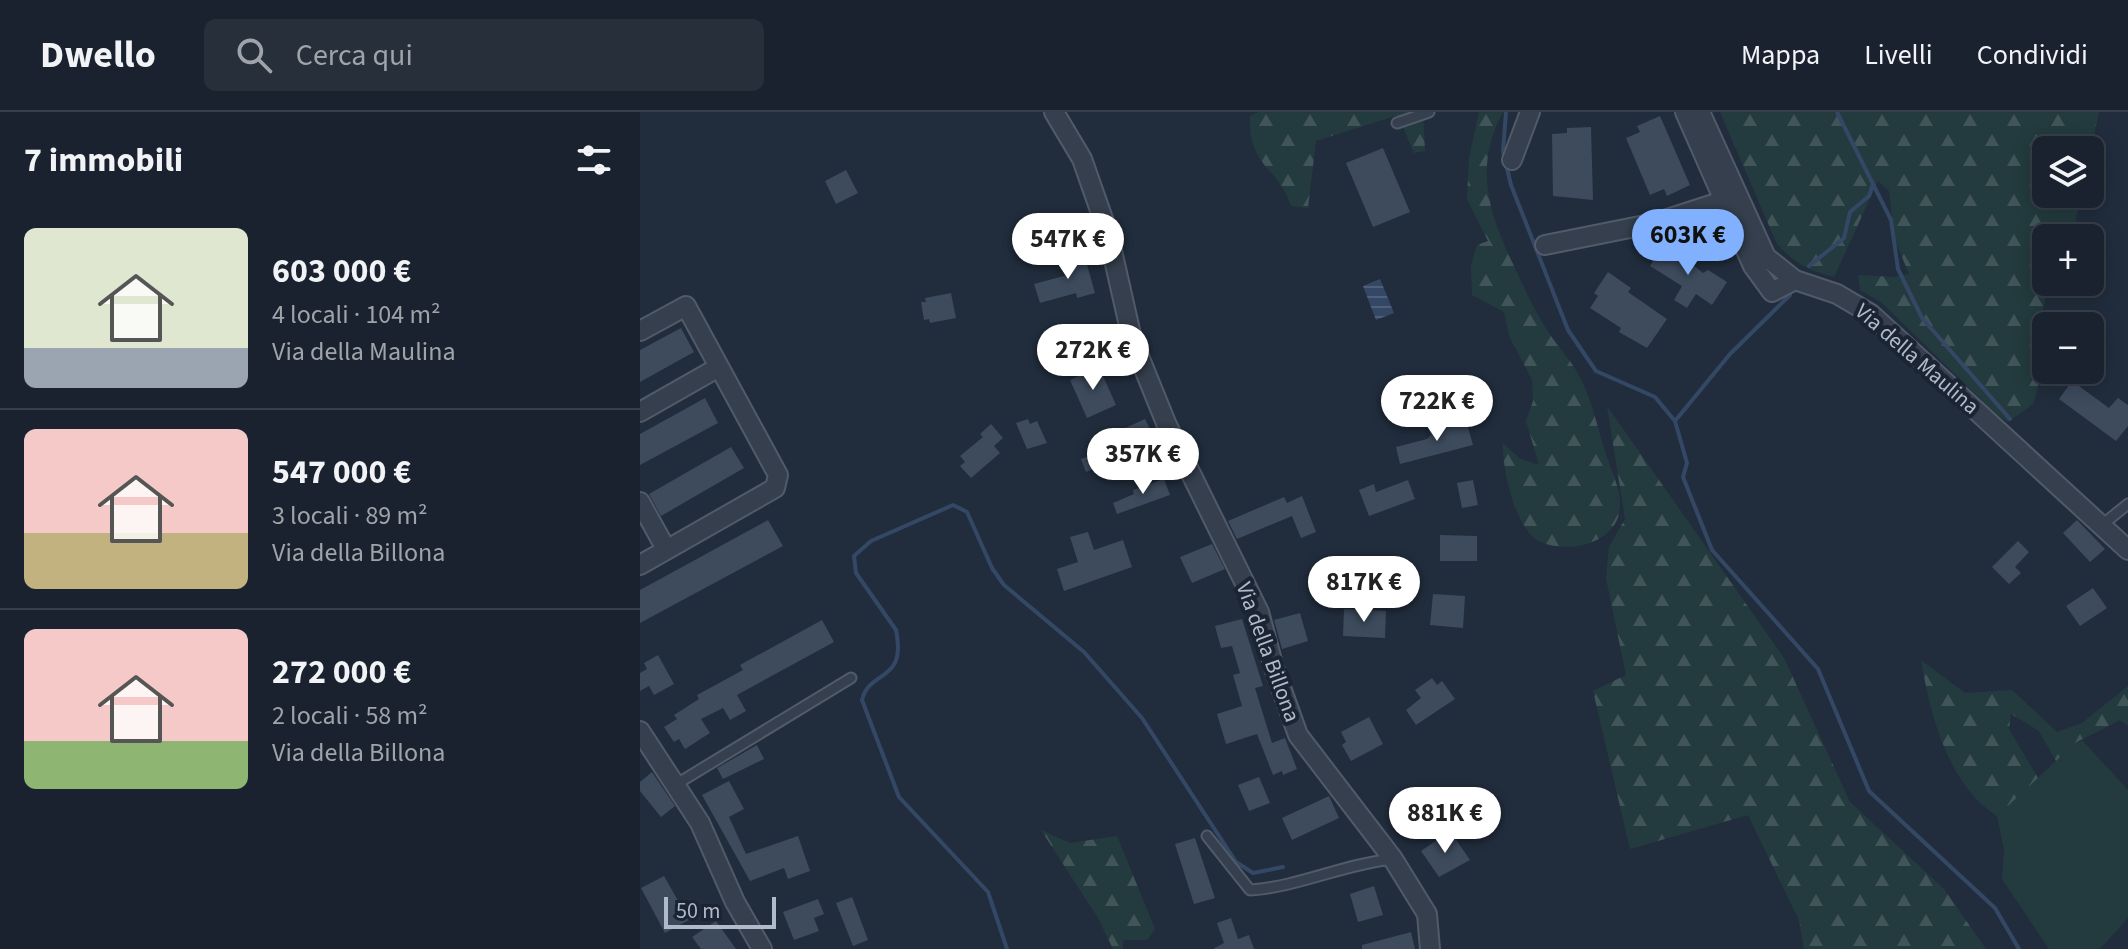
<!DOCTYPE html>
<html lang="it">
<meta charset="utf-8">
<style>
:root{--surface:#19222e;--page:#262f3a;--text:#f1f3f6;--muted:#9fa4aa;--line:#373f4a;--accent:#81b1fe}
body{margin:0;font-family:"Source Sans 3",sans-serif;background:var(--page);color:var(--text);height:100vh;display:flex;flex-direction:column;font-size:30px;white-space:nowrap}
*{box-sizing:border-box;margin:0}
p{font-size:26px;color:var(--muted)}
.icon{flex:none;width:44px;height:44px;fill:none;stroke:currentColor;stroke-width:2;stroke-linecap:round;stroke-linejoin:round}
.map{position:relative;flex:1;overflow:hidden}
.side{display:flex;flex-direction:column;background:var(--surface);width:640px}
.side>*{flex:none}
.buttons{position:absolute;left:1392px;top:24px;display:grid;gap:16px}
.buttons a{display:grid;place-items:center;width:72px;height:72px;border-radius:12px;background:var(--surface);box-shadow:0 4px 20px #0003,0 0 0 2px var(--line);font-size:40px}
.scale{position:absolute;left:24px;bottom:20px;width:112px;box-sizing:border-box;padding-left:8px;border:4px solid #b1bac9;border-top:0;font-size:22px;line-height:28px;white-space:nowrap;color:#b1bac9;-webkit-text-stroke:6px #1b2432;paint-order:stroke}
.price{position:absolute;translate:-50% -68px;padding:0 18px;border-radius:28px;background:#fff;color:#222;font-size:26px;line-height:52px;filter:drop-shadow(0 2px 4px #0008)}
.price::after{content:'';position:absolute;left:50%;top:48px;width:24px;height:18px;margin-left:-12px;background:inherit;clip-path:polygon(0 0,100% 0,50% 100%)}
.price.selected{background:var(--accent);color:#111}
ul{padding:0;list-style:none}
li{display:flex;align-items:center;gap:24px;height:200px;padding:0 24px}
li+li{border-top:2px solid var(--line)}
li span{display:grid;place-items:center;flex:none;width:224px;height:160px;border-radius:12px;color:#555}
li>.icon{margin-inline-start:auto}
span .icon{width:96px;height:96px;fill:#fffc;stroke-width:1}
li b{font-size:34px}
h2{display:flex;justify-content:space-between;align-items:center;height:96px;padding:0 24px;font-size:34px}
header{display:flex;align-items:center;gap:48px;box-sizing:border-box;height:112px;padding:0 40px;background:var(--surface);border-bottom:2px solid var(--line)}
header strong{font-size:38px}
nav{display:flex;gap:44px;margin-inline-start:auto;font-size:28px}
.search{width:560px;height:72px;background:var(--page);display:flex;align-items:center;gap:20px;box-sizing:border-box;padding:0 28px;border-radius:12px;color:var(--muted);font-size:30px}
main{display:flex;flex:1;min-height:0}
.map>svg:first-child{display:block}
.grass{fill:#233b3e}
.forest{fill:url(#forest-firs)}
.water{fill:url(#water-rules)}
.lines{fill:none;stroke-linecap:round;stroke-linejoin:round}
.stream{stroke:#344865;stroke-width:4}
.building{fill:#3d4b5d}
.service-casing{stroke:#515a68;stroke-width:13}
.minor-casing{stroke:#515a68;stroke-width:22}
.service{stroke:#353f4d;stroke-width:9}
.minor{stroke:#353f4d;stroke-width:18}
.labels{text-anchor:middle;dominant-baseline:central;stroke-width:8;stroke-linejoin:round;paint-order:stroke}
.street-label{font-size:22px;fill:#b1bac9;stroke:#1b2432}
</style>
<header>
<strong>Dwello</strong>
<div class="search"><svg class="icon" aria-label="search" viewBox="0 0 24 24"><circle cx="10" cy="10" r="6"/><path d="M15 15l6 6"/></svg>Cerca qui</div>
<nav><a>Mappa</a><a>Livelli</a><a>Condividi</a></nav>
</header>
<main>
<section class="side">
<h2>7 immobili<svg class="icon" aria-label="filters" viewBox="0 0 24 24"><path d="M4 7h16M4 17h16"/><circle cx="9" cy="7" r="2"/><circle cx="15" cy="17" r="2"/></svg></h2>
<ul>
<li><span style="background:linear-gradient(#dfe7d0 75%,#9aa5b1 0)"><svg class="icon" aria-label="home" viewBox="0 0 24 24"><path d="M3 11l9-7 9 7M6 9v11h12V9"/></svg></span><div><b>603 000 €</b><p>4 locali · 104 m²</p><p>Via della Maulina</p></div></li>
<li><span style="background:linear-gradient(#f6c9c9 65%,#c2b280 0)"><svg class="icon" aria-label="home" viewBox="0 0 24 24"><path d="M3 11l9-7 9 7M6 9v11h12V9"/></svg></span><div><b>547 000 €</b><p>3 locali · 89 m²</p><p>Via della Billona</p></div></li>
<li><span style="background:linear-gradient(#f6c9c9 70%,#8fb573 0)"><svg class="icon" aria-label="home" viewBox="0 0 24 24"><path d="M3 11l9-7 9 7M6 9v11h12V9"/></svg></span><div><b>272 000 €</b><p>2 locali · 58 m²</p><p>Via della Billona</p></div></li>
</ul>
</section>
<div class="map">
<svg width="1488" height="837" viewBox="0 0 1488 837">
<defs>
<pattern id="forest-firs" width="22" height="20" patternUnits="userSpaceOnUse" patternTransform="scale(2)"><rect width="22" height="20" fill="#233b3e"/><path d="M5 1l3.5 6h-7zM16 11l3.5 6h-7z" fill="#415559"/></pattern>
<pattern id="water-rules" width="6" height="5" patternUnits="userSpaceOnUse" patternTransform="scale(2)"><rect width="6" height="5" fill="#344865"/><path d="M0 2.5h6" fill="none" stroke="#4f607a"/></pattern>
</defs>
<rect width="100%" height="100%" fill="#212d3d"/>
<path class="grass" d="M 1443,629 L 1488,678 L 1488,806 L 1460,837 L 1409,837 L 1362,767 L 1364,738 L 1357,704 L 1435,631 Z"/>
<path class="forest" d="M 619,0 L 783,0 L 785,39 L 774,41 L 758,3 L 676,29 L 668,96 L 651,94 C 637,53 608,55 610,4 Z
M 839,0 L 863,0 C 833,55 849,103 875,156 C 885,178 895,200 909,221 C 917,234 929,246 937,260 C 951,284 957,313 965,340 C 970,356 981,377 980,393 C 980,430 931,443 901,430 C 875,419 862,356 863,331 L 879,346 L 899,353 L 886,309 L 893,289 L 892,268 L 869,223 L 864,200 L 832,183 L 831,154 L 837,133 L 848,129 L 827,87 L 829,46 Z
M 1080,0 L 1459,0 L 1450,41 L 1450,38 L 1406,38 L 1406,82 L 1441,82 L 1432,126 L 1406,126 L 1409,170 L 1399,215 L 1398,276 L 1393,292 L 1368,310 L 1356,302 L 1241,190 L 1220,178 L 1218,163 L 1254,165 L 1269,162 L 1255,128 L 1249,79 L 1238,69 L 1194,165 C 1169,159 1154,151 1137,132 Z
M 967,294 L 1144,546 L 1210,690 L 1304,777 L 1346,837 L 1164,837 L 1159,808 L 1108,703 L 990,737 L 953,579 L 986,563 L 966,466 L 969,435 L 985,407 Z
M 1281,548 L 1325,581 L 1372,578 L 1417,620 L 1442,611 L 1488,574 L 1488,614 L 1480,608 L 1435,631 L 1416,649 L 1399,619 L 1371,602 L 1369,617 L 1398,666 L 1357,704 C 1308,673 1290,602 1281,548 Z
M 401,718 L 430,731 L 477,724 L 515,817 L 507,828 L 483,828 L 483,837 L 473,837 L 458,806 Z"/>
<path class="water" d="M 740,167 L 754,201 L 736,208 L 723,174 Z"/>
<g class="lines">
<path class="stream" d="M 866,0 L 863,39 L 871,73 L 928,218 L 956,259 L 1015,285 L 1035,309 L 1047,351 L 1043,365 L 1072,438 L 1178,557 L 1229,679 L 1355,796 L 1379,837
M 1197,0 L 1251,108 L 1258,157 L 1282,206 L 1370,307
M 1169,154 L 1204,126 L 1210,100 L 1229,84 L 1233,72
M 1035,309 L 1090,242 L 1150,183
M 367,837 L 348,780 L 259,685 L 222,588 C 229,557 267,572 256,518 L 216,461 L 214,444 L 231,429 L 313,393 L 327,400 L 352,456 L 364,473 L 444,540 L 502,606 L 596,750 L 613,761 L 643,755"/>
</g>
<path class="building" d="M 1020,4 L 1050,73 L 1027,84 L 1024,77 L 1010,83 L 986,26 L 1000,20 L 997,14 Z
M 951,15 L 953,88 L 913,84 L 912,22 L 927,21 L 927,16 Z
M 743,36 L 770,100 L 733,115 L 706,51 Z
M 206,58 L 218,81 L 196,92 L 185,69 Z
M 1025,130 L 1063,161 L 1068,158 L 1087,170 L 1072,193 L 1056,182 L 1047,196 L 1034,188 L 1042,174 L 1010,154 Z
M 443,138 L 455,181 L 437,186 L 436,181 L 400,191 L 394,172 L 431,162 L 425,142 Z
M 968,160 L 991,176 L 988,180 L 1027,207 L 1007,236 L 979,220 L 981,216 L 950,196 L 958,184 L 954,181 Z
M 311,181 L 316,206 L 290,211 L 289,207 L 284,208 L 281,190 L 286,190 L 285,186 Z
M 41,216 L 54,240 L 0,270 L 0,238 Z
M 459,255 L 476,293 L 447,306 L 430,268 Z
M 1432,269 L 1469,296 L 1478,286 L 1488,293 L 1488,314 L 1476,329 L 1419,287 Z
M 65,286 L 78,311 L 0,353 L 0,322 Z
M 388,307 L 390,312 L 397,309 L 407,331 L 387,337 L 376,311 Z
M 505,307 L 517,331 L 446,360 L 441,347 L 473,335 L 468,324 Z
M 826,308 L 833,333 L 760,352 L 756,335 L 787,327 L 791,323 L 789,318 Z
M 351,312 L 363,326 L 354,334 L 360,341 L 331,366 L 320,354 L 325,350 L 320,344 L 343,325 L 340,322 Z
M 91,335 L 104,356 L 21,404 L 9,382 Z
M 524,367 L 530,383 L 477,402 L 473,391 L 494,382 L 493,378 Z
M 768,368 L 775,387 L 729,404 L 719,378 L 734,372 L 736,380 Z
M 833,368 L 838,393 L 822,396 L 817,371 Z
M 662,384 L 676,420 L 661,426 L 652,404 L 597,427 L 588,409 L 644,385 L 647,391 Z
M 128,408 L 143,434 L 0,511 L 0,478 Z
M 1437,408 L 1465,437 L 1450,450 L 1423,421 Z
M 448,420 L 454,438 L 483,428 L 492,455 L 424,479 L 417,457 L 438,450 L 430,425 Z
M 800,423 L 837,424 L 837,449 L 800,449 Z
M 1378,429 L 1389,440 L 1375,455 L 1381,461 L 1369,472 L 1352,455 Z
M 572,432 L 585,457 L 552,471 L 540,445 Z
M 1453,476 L 1467,496 L 1440,514 L 1426,494 Z
M 793,482 L 825,484 L 823,516 L 790,513 Z
M 704,497 L 746,499 L 745,526 L 703,524 Z
M 660,501 L 668,529 L 642,537 L 634,508 Z
M 602,507 L 623,574 L 615,576 L 632,631 L 645,626 L 657,657 L 643,663 L 642,659 L 633,663 L 617,622 L 586,632 L 577,602 L 602,594 L 593,563 L 600,561 L 592,534 L 581,536 L 575,514 Z
M 182,508 L 194,530 L 97,583 L 106,599 L 90,608 L 83,596 L 61,607 L 70,621 L 45,637 L 39,627 L 34,630 L 24,615 L 37,607 L 34,603 L 59,587 L 57,583 L 103,558 L 100,553 Z
M 18,543 L 34,572 L 14,583 L 9,574 L 0,579 L 0,561 L 7,557 L 4,551 Z
M 792,566 L 797,573 L 802,569 L 815,587 L 776,613 L 766,598 L 781,586 L 775,578 Z
M 729,605 L 743,632 L 711,649 L 702,633 L 706,630 L 701,620 Z
M 117,633 L 124,647 L 83,667 L 77,656 Z
M 12,660 L 35,694 L 21,705 L 0,679 L 0,670 Z
M 619,665 L 630,691 L 609,699 L 598,673 Z
M 89,669 L 104,697 L 89,705 L 106,742 L 158,724 L 170,759 L 148,767 L 144,756 L 110,769 L 62,683 Z
M 689,684 L 699,706 L 652,728 L 642,706 Z
M 810,719 L 830,748 L 799,765 L 781,739 Z
M 555,726 L 575,786 L 554,792 L 535,732 Z
M 24,764 L 49,808 L 25,821 L 1,776 Z
M 734,774 L 743,803 L 718,810 L 710,782 Z
M 212,785 L 228,828 L 213,834 L 196,791 Z
M 178,787 L 184,802 L 174,806 L 179,819 L 154,828 L 143,800 Z
M 591,806 L 598,827 L 609,823 L 614,837 L 573,837 L 584,831 L 577,811 Z
M 76,809 L 96,837 L 61,837 L 52,825 Z
M 771,820 L 775,837 L 722,837 L 722,833 Z"/>
<g class="lines">
<defs>
<path id="service" d="M 757,11 L 789,0
M 1462,413 L 1488,392
M 35,673 L 211,566
M 567,724 L 610,778 C 658,775 704,752 753,747"/>
<path id="minor" d="M 414,0 L 442,47 L 468,121 L 492,227 L 526,311 L 619,500 L 634,556 L 658,623 L 753,747 L 787,802 L 790,837
M 1045,0 L 1113,154 L 1132,180 L 1155,168
M 1060,0 L 1126,145 L 1155,168 L 1197,182 L 1231,202 L 1488,438
M 872,48 L 890,0
M 905,133 L 1015,111 L 1092,86
M 0,219 L 46,194 L 138,363 L 135,376 L 0,453
M 0,300 L 79,255
M 0,390 L 26,437
M 0,619 L 60,711 L 95,790 L 122,837"/>
</defs>
<use href="#service" class="service-casing"/>
<use href="#minor" class="minor-casing"/>
<use href="#service" class="service"/>
<use href="#minor" class="minor"/>
</g>
<g class="labels">
<g class="street-label">
<text transform="translate(1277 247) rotate(41)">Via della Maulina</text>
<text transform="translate(628 540) rotate(70)">Via della Billona</text>
</g>
</g>
</svg>
<div class="buttons">
<a><svg class="icon" aria-label="layers" viewBox="0 0 24 24"><path d="M12 4l9 5-9 5-9-5zM3 14l9 5 9-5"/></svg></a>
<a>+</a>
<a>−</a>
</div>
<div class="scale">50 m</div>
<b class="price selected" style="left:1048px;top:165px">603K €</b>
<b class="price" style="left:428px;top:169px">547K €</b>
<b class="price" style="left:453px;top:280px">272K €</b>
<b class="price" style="left:797px;top:331px">722K €</b>
<b class="price" style="left:503px;top:384px">357K €</b>
<b class="price" style="left:724px;top:512px">817K €</b>
<b class="price" style="left:805px;top:743px">881K €</b>
</div>
</main>
